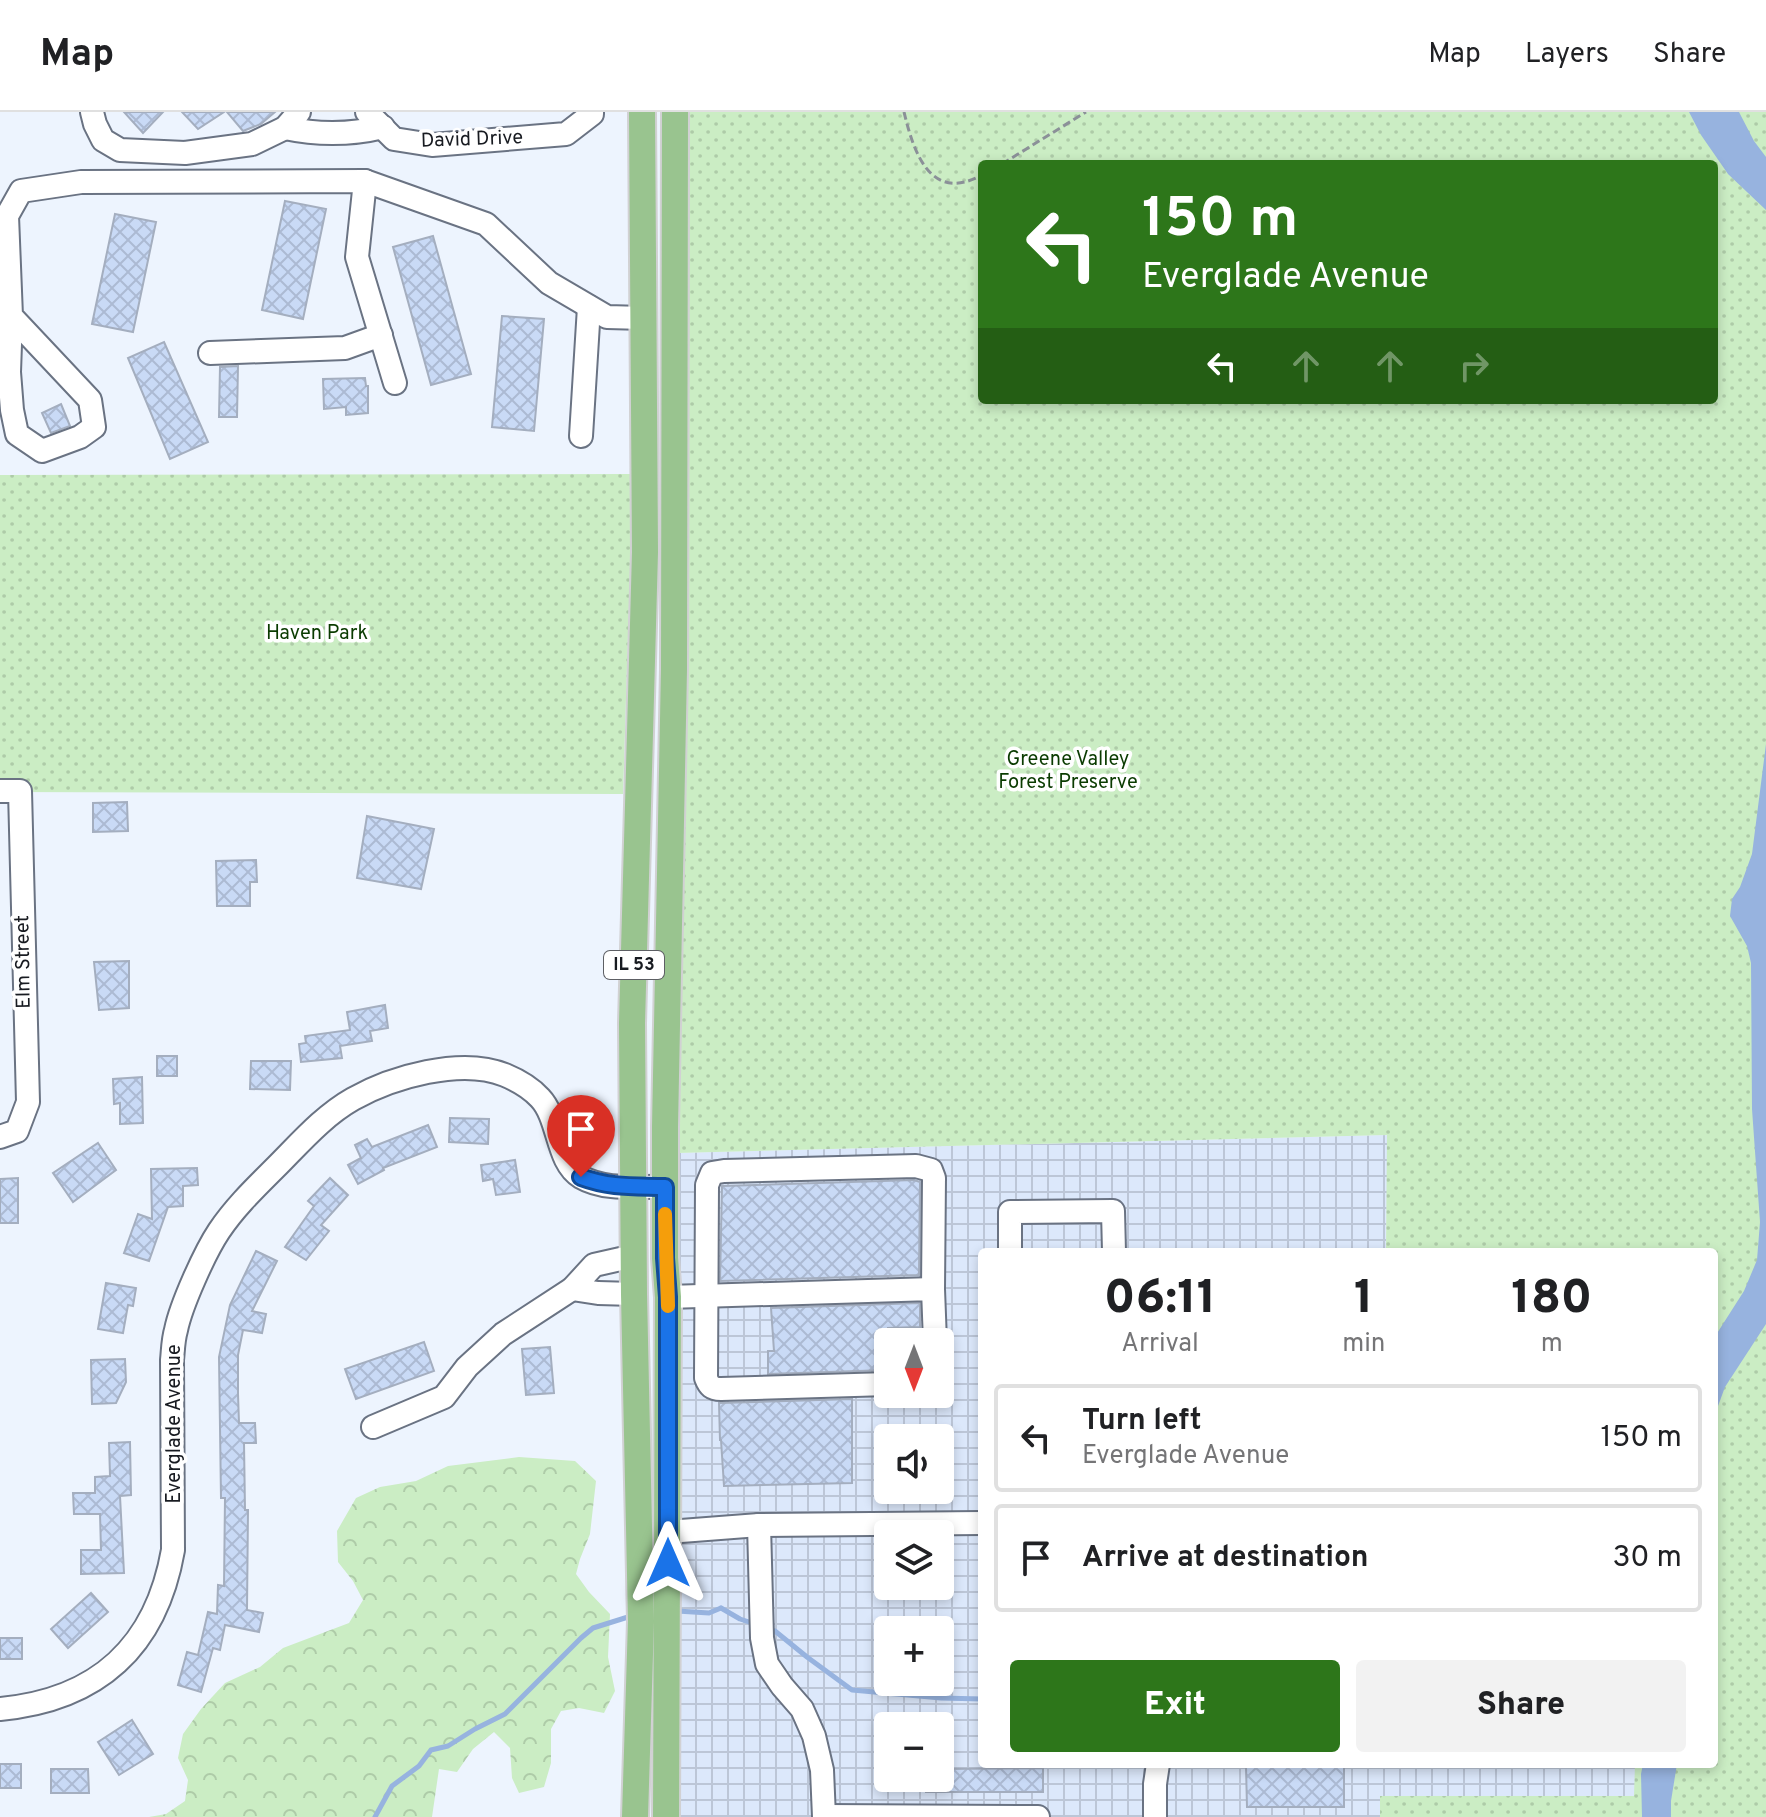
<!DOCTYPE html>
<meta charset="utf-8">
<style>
body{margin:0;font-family:Overpass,sans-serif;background:#f2f2f2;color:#202124;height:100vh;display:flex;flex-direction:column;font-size:30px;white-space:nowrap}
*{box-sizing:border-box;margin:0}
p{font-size:26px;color:#757577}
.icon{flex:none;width:44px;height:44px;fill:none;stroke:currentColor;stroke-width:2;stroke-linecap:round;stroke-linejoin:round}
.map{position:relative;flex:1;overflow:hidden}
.drawer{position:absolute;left:978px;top:1136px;width:740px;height:520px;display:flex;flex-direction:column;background:#fff;border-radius:8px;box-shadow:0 4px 12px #0003}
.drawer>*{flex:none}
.banner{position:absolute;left:978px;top:48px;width:740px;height:244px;border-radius:8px;box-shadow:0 4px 12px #0003;background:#2d761a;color:#fff;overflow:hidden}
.needle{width:52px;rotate:180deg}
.controls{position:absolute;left:874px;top:1216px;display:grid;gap:16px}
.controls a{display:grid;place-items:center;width:80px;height:80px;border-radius:8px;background:#fff;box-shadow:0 4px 12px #0003;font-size:40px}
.pin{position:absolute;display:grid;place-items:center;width:68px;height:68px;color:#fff;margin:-82px -34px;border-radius:50% 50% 50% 0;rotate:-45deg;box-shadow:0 0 8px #0007}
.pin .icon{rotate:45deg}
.me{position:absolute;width:88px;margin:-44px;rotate:0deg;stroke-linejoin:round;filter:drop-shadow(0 0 6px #0008)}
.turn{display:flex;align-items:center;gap:28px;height:168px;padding:0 32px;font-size:36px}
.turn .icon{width:104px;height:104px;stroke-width:2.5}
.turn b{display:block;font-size:56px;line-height:68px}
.lanes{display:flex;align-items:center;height:76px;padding:0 32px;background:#0003;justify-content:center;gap:40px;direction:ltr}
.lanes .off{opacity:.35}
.eta{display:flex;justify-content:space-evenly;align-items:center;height:136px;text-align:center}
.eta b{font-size:48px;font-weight:800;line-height:56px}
.cta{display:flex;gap:16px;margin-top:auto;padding:16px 32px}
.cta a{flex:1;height:92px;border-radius:8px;background:#2d761a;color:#fff;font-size:32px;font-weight:800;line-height:92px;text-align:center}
.cta a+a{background:#f2f2f2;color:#202124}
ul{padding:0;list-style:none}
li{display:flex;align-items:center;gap:24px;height:108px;margin:0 16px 12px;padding:0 16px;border:4px solid #e0e0e0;border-radius:8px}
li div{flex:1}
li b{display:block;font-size:30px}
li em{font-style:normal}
header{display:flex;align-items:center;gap:48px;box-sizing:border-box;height:112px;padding:0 40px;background:#fff;border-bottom:2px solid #e0e0e0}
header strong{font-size:38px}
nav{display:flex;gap:44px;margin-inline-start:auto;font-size:28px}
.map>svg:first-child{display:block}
.industrial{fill:url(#industrial-grid);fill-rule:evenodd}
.forest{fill:url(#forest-crowns)}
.park{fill:url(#park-dots);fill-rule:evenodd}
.water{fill:#97b3df}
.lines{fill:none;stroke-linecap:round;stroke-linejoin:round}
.stream{stroke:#97b3df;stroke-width:5}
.building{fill:url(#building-cross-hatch);stroke:#a4aebf;stroke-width:2}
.minor-casing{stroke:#6a7383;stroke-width:26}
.major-casing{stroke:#d1d1d3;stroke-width:30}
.path{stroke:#8b9098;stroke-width:3;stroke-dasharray:8 4;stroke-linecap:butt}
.minor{stroke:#fff;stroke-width:22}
.major{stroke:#99c48f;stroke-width:26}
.route-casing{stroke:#114b97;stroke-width:20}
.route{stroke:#1a73e8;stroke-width:14}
.slow{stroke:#f59e0b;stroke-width:14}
.labels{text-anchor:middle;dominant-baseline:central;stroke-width:7;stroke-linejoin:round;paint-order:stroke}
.shield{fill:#fff;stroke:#5d5f64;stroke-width:2}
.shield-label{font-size:18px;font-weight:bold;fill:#181b21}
.street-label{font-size:20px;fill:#181b21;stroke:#fff}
.park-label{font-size:20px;fill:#0a3b00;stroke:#fff}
</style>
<header>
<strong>Map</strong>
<nav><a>Map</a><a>Layers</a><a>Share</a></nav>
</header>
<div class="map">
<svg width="1766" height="1705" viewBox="0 0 1766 1705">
<defs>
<pattern id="industrial-grid" width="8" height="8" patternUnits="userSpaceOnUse" patternTransform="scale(2)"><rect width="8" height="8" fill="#dce8fb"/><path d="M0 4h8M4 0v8" fill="none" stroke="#bcc6d7"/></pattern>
<pattern id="forest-crowns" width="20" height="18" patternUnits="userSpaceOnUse" patternTransform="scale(2)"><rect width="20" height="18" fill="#cbedc4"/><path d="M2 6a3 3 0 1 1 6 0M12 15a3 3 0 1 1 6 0" fill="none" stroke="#aecba8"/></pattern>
<pattern id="park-dots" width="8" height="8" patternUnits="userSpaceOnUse" patternTransform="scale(2)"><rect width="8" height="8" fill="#cbedc4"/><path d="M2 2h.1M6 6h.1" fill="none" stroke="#aecba8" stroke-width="1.8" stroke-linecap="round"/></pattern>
<pattern id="building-cross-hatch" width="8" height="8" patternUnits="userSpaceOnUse" patternTransform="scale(2)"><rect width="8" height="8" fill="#c9daf6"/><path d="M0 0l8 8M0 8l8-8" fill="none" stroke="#acbad3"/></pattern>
</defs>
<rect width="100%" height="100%" fill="#edf4fe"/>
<path class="industrial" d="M1388,1023L1386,1140H982V1652H1635V1684H1380V1705H674L677,1041ZM888,1230H940V1282H888ZM888,1326H940V1378H888ZM888,1422H940V1474H888ZM888,1518H940V1570H888ZM888,1614H940V1666H888Z"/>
<polygon class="forest" points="519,1345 575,1349 596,1369 590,1422 580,1447 576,1462 589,1480 610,1502 608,1545 615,1579 604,1601 579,1596 561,1599 551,1617 551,1651 544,1675 519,1681 512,1666 510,1636 494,1620 473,1637 457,1660 439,1657 432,1705 149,1705 166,1702 185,1689 188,1668 178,1646 183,1622 201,1597 225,1571 260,1555 283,1536 349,1511 363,1488 353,1469 338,1450 337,1419 356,1386 380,1375 416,1369 448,1354"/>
<g class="park">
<path d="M679,0H1766V1705H1380V1684H1634L1635,1652H1714V1140H1386L1387,1023L677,1041ZM982,52H1714V288H982Z"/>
<polygon points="633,362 623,682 0,680 0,363"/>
</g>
<g class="water">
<polygon points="1689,0 1739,0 1754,29 1766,45 1766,98 1728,62 1701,23"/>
<polygon points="1766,632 1766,1212 1725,1275 1714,1305 1714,1226 1744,1179 1757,1148 1760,1110 1752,997 1751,851 1747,834 1730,804 1732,787 1740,775 1752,742"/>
<polygon points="1643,1652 1677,1652 1671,1689 1671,1705 1642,1705 1641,1662"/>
</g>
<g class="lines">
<g class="stream">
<polyline points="721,1496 740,1507 749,1510"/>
<polyline points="677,1499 709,1501 721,1496"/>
<polyline points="775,1519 807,1545 852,1578 941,1586 982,1587"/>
<polyline points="375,1705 392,1674 419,1654 431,1638 448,1634 475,1617 505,1602 581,1526 593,1516 628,1505"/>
</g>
</g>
<g class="building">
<polygon points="124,0 163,0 143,21"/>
<polygon points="182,0 224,0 198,17"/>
<polygon points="227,0 275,0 261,12 243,19"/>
<polygon points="285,89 326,97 303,207 262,198"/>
<polygon points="115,102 156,110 133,220 92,212"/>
<polygon points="433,124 471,262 431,273 393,135"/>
<polygon points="502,204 544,207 534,319 492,315"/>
<polygon points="164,230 208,330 170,347 128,246"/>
<polygon points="238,254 237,305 219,305 220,255"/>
<polygon points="365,266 366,274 368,274 368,301 346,303 346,295 324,297 323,267"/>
<polygon points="61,292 70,314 51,321 42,301"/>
<polygon points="127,690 128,719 93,720 93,691"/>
<polygon points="367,704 434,717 421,777 357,766"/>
<polygon points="256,748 257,770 250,770 250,794 217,794 216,749"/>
<polygon points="129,849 129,896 99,898 94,850"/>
<polygon points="385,893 388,916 370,919 372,929 340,934 342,946 301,950 299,932 306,931 305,924 350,918 347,900"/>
<rect x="157" y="944" width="20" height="20"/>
<polygon points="251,949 291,949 290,978 250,977"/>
<polygon points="142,965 143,1011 120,1012 120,991 114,992 113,967"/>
<polygon points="450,1006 489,1007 488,1032 449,1030"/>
<polygon points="428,1013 437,1035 383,1056 384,1058 358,1072 348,1053 361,1046 355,1033 367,1027 372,1035"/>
<polygon points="98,1031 116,1058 73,1090 53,1061"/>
<polygon points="515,1048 520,1080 496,1083 493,1067 483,1069 481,1053"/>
<polygon points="197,1056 198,1073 183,1074 183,1094 168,1095 149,1149 124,1141 138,1102 152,1107 151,1057"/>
<polygon points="18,1066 18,1111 0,1111 0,1067"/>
<polygon points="330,1066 348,1083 321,1113 329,1119 306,1148 285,1135 314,1094 308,1089"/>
<polygon points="914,1068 920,1070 919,1163 720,1169 722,1074"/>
<polygon points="256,1139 277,1149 252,1199 266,1202 262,1221 243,1218 238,1243 238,1282 239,1311 255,1311 256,1331 244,1331 245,1398 248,1398 247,1498 263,1501 259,1520 225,1513 220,1538 213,1536 201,1580 178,1573 187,1540 198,1543 208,1500 217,1502 218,1473 224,1474 225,1386 221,1386 219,1245 230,1193"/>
<polygon points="106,1171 136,1176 133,1194 128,1193 123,1221 98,1217"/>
<polygon points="920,1191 920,1215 888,1216 888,1258 768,1262 768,1239 774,1239 771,1196"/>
<polygon points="424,1230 434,1259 356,1287 345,1257"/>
<polygon points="550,1235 554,1281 526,1283 522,1237"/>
<polygon points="125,1247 126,1270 116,1291 92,1292 91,1248"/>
<polygon points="852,1287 852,1371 724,1374 721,1328 720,1328 719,1291"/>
<polygon points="130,1330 131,1383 120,1384 124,1461 81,1462 81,1438 101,1438 100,1402 74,1402 73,1381 95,1381 95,1365 110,1364 109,1331"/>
<polygon points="91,1481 108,1500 68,1536 51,1517"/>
<rect x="0" y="1526" width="22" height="21"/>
<polygon points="132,1608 153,1642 119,1663 98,1630"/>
<rect x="0" y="1652" width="21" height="24"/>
<polygon points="1344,1654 1344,1695 1247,1695 1246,1655"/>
<polygon points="1043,1656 1043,1680 926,1680 926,1666 940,1666 940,1657"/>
<polygon points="51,1657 88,1657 89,1681 51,1681"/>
</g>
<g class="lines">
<defs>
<g id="minor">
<polyline points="92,0 95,12 103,28 120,38 185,41 252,32 285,16 299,0"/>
<polyline points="367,0 394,27 432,33 566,22 592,2 592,0"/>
<path d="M285,16C318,23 350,23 383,15"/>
<polyline points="365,69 357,145 395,271"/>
<polyline points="11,204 90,288 94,315 80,325 42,339 17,322 12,298 9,260 11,204 7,104 21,79 81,70 365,69 486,112 549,171 607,205 644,206"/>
<polyline points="210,241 345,236 381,223"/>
<polyline points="581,324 589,195"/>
<polyline points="0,679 20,679 28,990 17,1019 0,1025"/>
<polyline points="1010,1140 1010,1100 1113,1099 1114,1140"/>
<polyline points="634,1144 594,1153 572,1177 598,1181 634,1182"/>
<polyline points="668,1185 933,1177 935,1230"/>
<path d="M888,1272L721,1277C712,1277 709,1274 706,1266L707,1073L712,1061L724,1059L916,1054L931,1058L934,1066L933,1177"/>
<polyline points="373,1315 444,1285 467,1255 503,1222 572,1177"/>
<polyline points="759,1413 762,1526 767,1552 782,1574 802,1597 814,1624 822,1658 824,1705"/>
<polyline points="668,1420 759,1413 982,1411"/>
<path d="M0,1597C98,1588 156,1535 173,1438L172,1248C173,1239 173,1228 176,1218C181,1193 205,1140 219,1119C235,1095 256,1075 276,1055C300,1031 323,1004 353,987C392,965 461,945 505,963C517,968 531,976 540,986C560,1007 556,1050 581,1065C605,1079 639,1074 665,1075"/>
<polyline points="824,1704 1038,1705"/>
<polyline points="1155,1705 1155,1672 1158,1652"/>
</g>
<g id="major">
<polyline points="635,1705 641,1509 634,1182 632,911 645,440 642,0"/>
<polyline points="666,1705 668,1185 665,1146 665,1015 674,557 675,0"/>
</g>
</defs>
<use href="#minor" class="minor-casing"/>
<use href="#major" class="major-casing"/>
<g class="path">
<path d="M904,0C914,42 931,91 982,63"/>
<polyline points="1002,52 1086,0"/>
</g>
<use href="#minor" class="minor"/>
<use href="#major" class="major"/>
</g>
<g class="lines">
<defs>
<path id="route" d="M581,1065C610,1076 634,1074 665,1075V1146L668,1185V1451"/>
</defs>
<use href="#route" class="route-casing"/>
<use href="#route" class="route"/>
<polyline class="slow" points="665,1102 668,1194"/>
</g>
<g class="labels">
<rect class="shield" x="604" y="839" width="60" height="28" rx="6"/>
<g class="shield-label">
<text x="634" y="853">IL 53</text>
</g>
<g class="street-label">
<text transform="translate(472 28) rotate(-2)">David Drive</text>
<text transform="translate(24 850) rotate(-91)">Elm Street</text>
<text transform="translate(175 1312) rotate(-90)">Everglade Avenue</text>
</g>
<g class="park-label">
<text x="317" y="522">Haven Park</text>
<text x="1068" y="648">Greene Valley<tspan x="1068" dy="23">Forest Preserve</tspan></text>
</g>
</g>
</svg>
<div class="controls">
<a><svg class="needle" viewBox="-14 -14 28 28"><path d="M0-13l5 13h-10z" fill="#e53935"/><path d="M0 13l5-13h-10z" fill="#757577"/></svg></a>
<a><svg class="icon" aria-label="sound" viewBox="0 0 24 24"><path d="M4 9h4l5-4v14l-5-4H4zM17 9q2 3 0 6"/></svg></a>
<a><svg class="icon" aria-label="layers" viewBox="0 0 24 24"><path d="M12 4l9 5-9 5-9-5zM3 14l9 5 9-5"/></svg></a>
<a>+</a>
<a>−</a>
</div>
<div class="pin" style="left:581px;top:1065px;background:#d93025"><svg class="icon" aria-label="arrive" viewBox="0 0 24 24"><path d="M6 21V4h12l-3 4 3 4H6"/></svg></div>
<svg class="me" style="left:668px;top:1451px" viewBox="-20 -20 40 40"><path d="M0-17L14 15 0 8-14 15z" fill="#1a73e8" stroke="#fff" stroke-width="4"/></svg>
<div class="banner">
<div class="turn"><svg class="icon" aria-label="left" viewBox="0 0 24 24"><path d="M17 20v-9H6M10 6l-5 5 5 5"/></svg><div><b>150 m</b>Everglade Avenue</div></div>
<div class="lanes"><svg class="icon" aria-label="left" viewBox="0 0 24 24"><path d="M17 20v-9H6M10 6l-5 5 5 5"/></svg><svg class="icon off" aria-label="ahead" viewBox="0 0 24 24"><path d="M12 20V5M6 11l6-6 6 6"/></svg><svg class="icon off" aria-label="ahead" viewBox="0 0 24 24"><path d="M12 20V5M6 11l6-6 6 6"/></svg><svg class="icon off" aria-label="right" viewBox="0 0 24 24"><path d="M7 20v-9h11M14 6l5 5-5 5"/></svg></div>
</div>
<section class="drawer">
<div class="eta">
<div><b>06:11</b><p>Arrival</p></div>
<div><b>1</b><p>min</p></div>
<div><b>180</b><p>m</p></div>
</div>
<ul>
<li><svg class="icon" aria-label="left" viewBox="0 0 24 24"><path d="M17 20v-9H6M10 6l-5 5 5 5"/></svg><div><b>Turn left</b><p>Everglade Avenue</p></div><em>150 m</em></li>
<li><svg class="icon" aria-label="arrive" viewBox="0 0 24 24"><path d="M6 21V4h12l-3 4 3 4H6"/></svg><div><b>Arrive at destination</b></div><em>30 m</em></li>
</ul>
<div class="cta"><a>Exit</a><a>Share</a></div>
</section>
</div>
